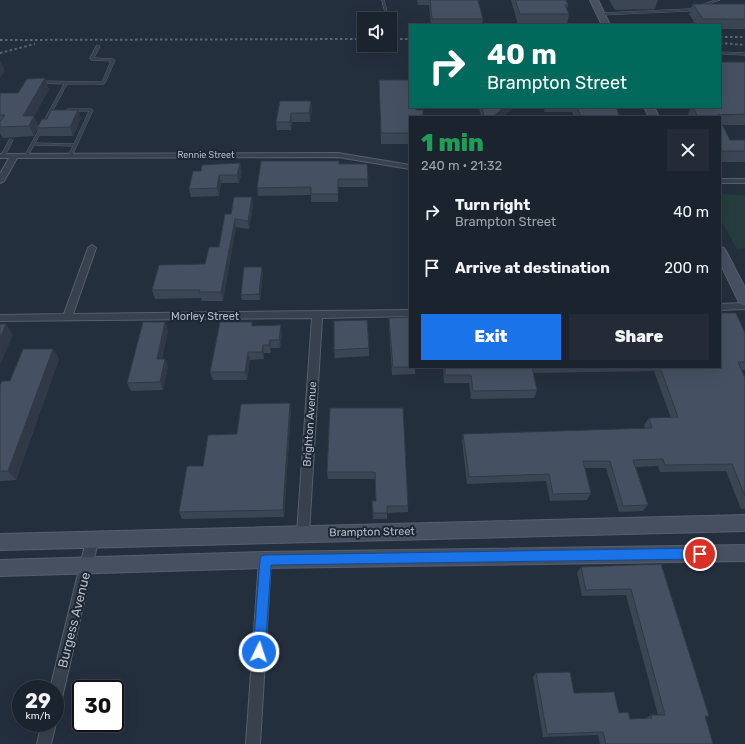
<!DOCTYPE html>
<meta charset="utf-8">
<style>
body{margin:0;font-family:Rubik,sans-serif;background:#242b36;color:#f1f3f6;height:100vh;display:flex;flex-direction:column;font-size:15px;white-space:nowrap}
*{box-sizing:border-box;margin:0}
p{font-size:13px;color:#a0a4aa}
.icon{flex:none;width:22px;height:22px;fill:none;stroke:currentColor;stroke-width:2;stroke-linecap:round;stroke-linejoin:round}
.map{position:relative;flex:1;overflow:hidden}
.side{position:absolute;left:409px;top:116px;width:312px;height:252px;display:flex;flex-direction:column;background:#1b232e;border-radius:0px;box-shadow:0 4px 16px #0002,0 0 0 1px #39404a}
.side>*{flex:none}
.top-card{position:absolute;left:409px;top:24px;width:312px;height:84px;border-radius:0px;box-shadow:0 4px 16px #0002,0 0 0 1px #39404a;background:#00695c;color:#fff;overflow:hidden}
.fabs{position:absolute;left:357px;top:12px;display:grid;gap:8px}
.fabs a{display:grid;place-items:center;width:40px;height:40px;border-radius:0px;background:#1b232e;box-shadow:0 4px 16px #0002,0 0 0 1px #39404a;font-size:20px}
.speed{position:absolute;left:12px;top:680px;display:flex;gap:8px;font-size:20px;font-weight:700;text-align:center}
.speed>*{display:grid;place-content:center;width:52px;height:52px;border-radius:50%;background:#1b232e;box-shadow:0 4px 16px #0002,0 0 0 1px #39404a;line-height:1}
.speed small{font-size:10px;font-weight:400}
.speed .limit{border:2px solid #111;border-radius:6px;background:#fff;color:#111}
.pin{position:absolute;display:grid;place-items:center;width:34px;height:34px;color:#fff;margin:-17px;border:2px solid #fff;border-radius:50%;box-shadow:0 1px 4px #0007}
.me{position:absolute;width:44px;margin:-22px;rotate:4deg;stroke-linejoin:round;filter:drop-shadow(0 0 3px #0008)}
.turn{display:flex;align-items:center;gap:14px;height:84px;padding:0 12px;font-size:18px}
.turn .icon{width:52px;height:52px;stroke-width:2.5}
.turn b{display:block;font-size:28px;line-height:34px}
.round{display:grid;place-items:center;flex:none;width:42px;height:42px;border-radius:0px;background:#242b36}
.headline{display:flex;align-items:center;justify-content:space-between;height:68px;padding:0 12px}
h1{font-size:24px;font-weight:800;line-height:30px;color:#1e9e55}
.cta{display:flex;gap:8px;margin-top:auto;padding:8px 12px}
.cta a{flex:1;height:46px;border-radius:0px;background:#1a73e8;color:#fff;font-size:16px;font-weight:800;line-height:46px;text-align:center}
.cta a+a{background:#242b36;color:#f1f3f6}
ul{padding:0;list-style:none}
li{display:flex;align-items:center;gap:12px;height:56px;padding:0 12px}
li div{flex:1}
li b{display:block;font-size:15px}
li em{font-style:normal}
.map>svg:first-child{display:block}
.green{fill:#263c3f}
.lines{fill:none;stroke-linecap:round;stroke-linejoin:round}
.lane-casing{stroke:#565f6c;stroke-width:1}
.street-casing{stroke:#565f6c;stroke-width:2}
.secondary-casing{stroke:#565f6c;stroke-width:2}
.lane{fill:#38414e;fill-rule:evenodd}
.street{fill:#38414e;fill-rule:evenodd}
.secondary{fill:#465061;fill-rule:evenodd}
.rail{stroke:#5a6575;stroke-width:2;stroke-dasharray:2.5 2.5;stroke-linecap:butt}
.wall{fill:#3b4654}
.shaded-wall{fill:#303945}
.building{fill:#455162;stroke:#303945}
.route{fill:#1a73e8;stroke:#114b97}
.labels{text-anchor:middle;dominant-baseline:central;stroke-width:4;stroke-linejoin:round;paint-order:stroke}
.far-street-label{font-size:9px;fill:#b4bcc9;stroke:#1d2633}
.street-label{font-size:11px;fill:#b4bcc9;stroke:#1d2633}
.near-street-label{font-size:13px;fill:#b4bcc9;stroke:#1d2633}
</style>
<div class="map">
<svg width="745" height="744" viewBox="0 0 745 744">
<rect width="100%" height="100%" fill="#242f3e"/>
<polygon class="green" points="720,194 745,195 745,248 737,249 720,219"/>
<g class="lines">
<defs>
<g id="lane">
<polygon points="382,0 384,0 389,19 387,19"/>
<polygon points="716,0 720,0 688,11 601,15 600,14 601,13 688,9"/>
<polygon points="97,45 100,46 94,58 113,59 115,60 105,83 103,84 67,84 35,143 74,144 89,111 68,111 66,110 68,109 92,109 93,110 72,156 70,157 68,156 73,146 34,145 28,156 26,156 25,155 64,84 41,83 39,82 41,81 102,82 111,61 91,60 90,59"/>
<polygon points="720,52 745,53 745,55 720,54"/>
<polygon points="10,139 13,140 5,156 4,157 2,157 1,156"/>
</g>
<g id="street">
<polygon points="338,153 410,165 410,169 338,157 17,158 4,181 0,183 0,174 9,158 0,158 0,154"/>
<rect x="720" y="179" width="25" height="4"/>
<polygon points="92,245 96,248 73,314 410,310 410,316 322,318 309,533 307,537 303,539 299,537 297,533 312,318 0,321 0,315 64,314 88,248"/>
<polygon points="745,303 745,309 720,310 720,304"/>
<polygon points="92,535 96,537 98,541 62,698 60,703 55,705 55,689 50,689 86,541 88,537"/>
<polygon points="265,554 269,556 271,560 260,744 246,744 259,560 261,556"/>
<polygon points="55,720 56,723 51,744 37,744 42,723 55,723"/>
</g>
<g id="secondary">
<polygon points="590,0 598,0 610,25 602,25"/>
<polygon points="644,107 654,107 659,117 649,117"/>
<polygon points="720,247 724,248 726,251 745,288 745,306 740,304 720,263"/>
<polygon points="745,515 745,531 0,550 0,534"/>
<polygon points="745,545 745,561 265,568 0,576 0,560 265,552"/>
</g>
</defs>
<use href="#lane" class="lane-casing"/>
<use href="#street" class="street-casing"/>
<use href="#secondary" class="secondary-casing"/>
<use href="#lane" class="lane"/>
<use href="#street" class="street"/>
<use href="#secondary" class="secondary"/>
<g class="rail">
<polyline points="720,37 745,37"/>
<polyline points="390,39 410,39"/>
<polyline points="0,40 364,39"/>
<polyline points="720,43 745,45"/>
<polyline points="0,53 35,44"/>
</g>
</g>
<g class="wall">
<polygon points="417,0 478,0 483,19 482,25 431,25 429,5 418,5"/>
<polygon points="511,0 566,0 568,5 567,10 569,14 567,24 518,25"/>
<polygon points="609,0 658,0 655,9 615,10"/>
<polygon points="693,4 745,4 745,29 720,29 720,25 696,25 689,14"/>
<polygon points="745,62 745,125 722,125 730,140 745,140 745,162 720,162 720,117 689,117 688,114 691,107 720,107"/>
<polygon points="379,80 410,117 410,144 381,144"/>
<polygon points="49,89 34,116 38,126 47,119 78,110 81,118 73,136 40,136 37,129 34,136 3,138 0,133 0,93 18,93"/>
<polygon points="280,101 312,109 310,122 292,122 291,130 277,130 276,122"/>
<polygon points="479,107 514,107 503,117 481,117"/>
<polygon points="545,107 618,107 617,110 620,117 574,117 572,112 544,112"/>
<polygon points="367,164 368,187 338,187 338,202 311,202 311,195 258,196 257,188"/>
<polygon points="193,171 242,171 239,183 221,183 219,196 191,197 189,189"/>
<polygon points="253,205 249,229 236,227 223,301 202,301 201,298 155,299 152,290 205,264 219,247 231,214"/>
<polygon points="262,267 263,272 260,300 242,300 241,295"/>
<polygon points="389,318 410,367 415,367 415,374 392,375 389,326"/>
<polygon points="253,326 282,333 280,348 271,348 271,353 264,353 264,359 250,360 247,380 213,380 210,372"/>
<polygon points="168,330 162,359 165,359 168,366 163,390 131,391 127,383"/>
<polygon points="745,333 745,370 741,370 745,378 745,509 741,509 726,471 660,472 658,466 636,467 648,505 643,511 619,512 606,468 585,468 591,493 587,500 550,501 546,481 467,484 462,441 463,434 645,429 644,425 649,418 671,418 654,371 533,373 537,390 534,398 471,399 469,383 444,383 443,367 720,367"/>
<polygon points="369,348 369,356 335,358 334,350"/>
<polygon points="53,349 59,359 16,480 0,481 0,385 10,381"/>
<polygon points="330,408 408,506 408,512 387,513 387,519 373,519 372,501 376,501 375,479 328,479 327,472"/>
<polygon points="291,410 284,517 182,519 179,512 203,466 237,434"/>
<polygon points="661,564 709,716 705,718 713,744 600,744 598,735 543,737 533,677 536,673 574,693 619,713 630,719 646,718 651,715 658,715 626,595 582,596 577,572 581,567"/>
</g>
<g class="shaded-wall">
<polygon points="0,60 5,71 0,78"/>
<polygon points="45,78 49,89 29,126 23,116"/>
<polygon points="311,101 312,109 310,122 309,113"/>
<polygon points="504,107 514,107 503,117 493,117"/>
<polygon points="78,110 81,118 73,136 70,127"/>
<polygon points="291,113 292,122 291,130 290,122"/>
<polygon points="34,116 39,127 37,128 37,129 34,136 29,126"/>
<polygon points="240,163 242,171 239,183 237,175"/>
<polygon points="219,175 221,183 219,196 217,188"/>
<polygon points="252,197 253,205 249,229 248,221"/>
<polygon points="235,219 236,227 223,301 221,292"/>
<polygon points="262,267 263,272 260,300 259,294"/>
<polygon points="165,322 168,330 160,367 157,359"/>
<polygon points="6,324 13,335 0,365 0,338"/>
<polygon points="281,325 282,333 280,348 279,340"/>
<polygon points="270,340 271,348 271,353 269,345"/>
<polygon points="263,345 264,353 264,359 262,352"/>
<polygon points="53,349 59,359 16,480 8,471"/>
<polygon points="248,352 250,360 247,380 245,372"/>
<polygon points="165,359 168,366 163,390 160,382"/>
<polygon points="290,403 291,410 284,517 283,510"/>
</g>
<g class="building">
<polygon points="430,0 478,0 483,19 432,19"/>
<polygon points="515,0 566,0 568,5 565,5 569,14 520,14"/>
<polygon points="693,4 745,4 745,19 703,19"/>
<polygon points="720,62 745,62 745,114 717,115 718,117 698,117 693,107 720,107"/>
<polygon points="45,78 23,116 34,116 29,126 0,127 0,122 5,115 0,115 0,93 18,93 27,79"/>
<polygon points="379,80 410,80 410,107 416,107 416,110 423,110 423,117 410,117 410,133 381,133"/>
<polygon points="280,101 311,101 309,113 291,113 290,122 276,122"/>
<polygon points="482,107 504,107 493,117 484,117"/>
<polygon points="577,107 616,107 620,117 581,117"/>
<polygon points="51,110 78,110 70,127 37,128 42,119 47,119"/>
<polygon points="720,120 730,140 745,140 745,151 721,151 720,149"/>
<polygon points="261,161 339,161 339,164 367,164 368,179 338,179 338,194 311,194 311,187 257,188"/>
<polygon points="240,163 237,175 219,175 217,188 189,189 193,171 201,171 202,165"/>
<polygon points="234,197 252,197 248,221 235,219 221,292 199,292 200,290 152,290 159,265 205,264 209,247 219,247 225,214 231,214"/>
<polygon points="244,267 262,267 259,294 241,295"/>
<polygon points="720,313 736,313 745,333 745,362 738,362 745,378 745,496 732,464 665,465 663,459 633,460 648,505 623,506 610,461 583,461 591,493 553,494 549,474 469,477 463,434 652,428 649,418 678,417 660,367 720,367"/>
<polygon points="410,317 410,367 393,367 389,318"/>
<polygon points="367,320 369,348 334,350 334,321"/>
<polygon points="143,322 165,322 157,359 165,359 160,382 127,383"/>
<polygon points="220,322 252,322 252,326 281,325 279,340 270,340 269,345 263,345 262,352 248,352 245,372 210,372"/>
<polygon points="0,324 6,324 0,338"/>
<polygon points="23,349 53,349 8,471 0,471 0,385 2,381 10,381"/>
<polygon points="445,367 532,367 537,390 473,391 471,375 445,375"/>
<polygon points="290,403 283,510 179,512 187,466 203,466 208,435 237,434 241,404"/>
<polygon points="330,408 403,408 408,506 387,506 387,513 373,513 372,501 376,501 375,472 327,472"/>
<polygon points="661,564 709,716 705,716 713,744 606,744 603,732 547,734 536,673 570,672 574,693 614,692 619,713 628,712 630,719 652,718 651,715 665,715 631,589 586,590 581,567"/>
</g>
<polygon class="route" points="700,548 704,550 705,554 704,557 700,559 271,565 265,652 263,656 259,658 255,656 253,652 260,560 261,556 265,555"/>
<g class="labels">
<g class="far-street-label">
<text x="206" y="155">Rennie Street</text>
</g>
<g class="street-label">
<text x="205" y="316">Morley Street</text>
<text transform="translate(310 424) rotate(-86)">Brighton Avenue</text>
<text transform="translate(372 532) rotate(-1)">Brampton Street</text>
</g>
<g class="near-street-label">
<text transform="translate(74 620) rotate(-76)">Burgess Avenue</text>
</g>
</g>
</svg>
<div class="fabs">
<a><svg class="icon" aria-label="sound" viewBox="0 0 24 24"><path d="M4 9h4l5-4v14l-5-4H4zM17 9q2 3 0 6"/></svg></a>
</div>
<div class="speed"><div>29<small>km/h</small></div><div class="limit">30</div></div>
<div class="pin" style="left:700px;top:554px;background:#d93025"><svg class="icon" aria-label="arrive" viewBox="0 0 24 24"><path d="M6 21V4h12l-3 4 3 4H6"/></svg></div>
<svg class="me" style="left:259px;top:652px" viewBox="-20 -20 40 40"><circle r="17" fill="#1a73e8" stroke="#fff" stroke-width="3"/><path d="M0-11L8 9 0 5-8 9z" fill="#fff"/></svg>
<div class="top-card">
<div class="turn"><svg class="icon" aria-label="right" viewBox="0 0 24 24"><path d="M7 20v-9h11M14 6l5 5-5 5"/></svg><div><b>40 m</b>Brampton Street</div></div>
</div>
<section class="side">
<div class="headline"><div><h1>1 min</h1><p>240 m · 21:32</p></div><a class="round"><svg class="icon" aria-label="close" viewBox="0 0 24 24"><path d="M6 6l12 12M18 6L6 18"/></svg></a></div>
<ul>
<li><svg class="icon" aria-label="right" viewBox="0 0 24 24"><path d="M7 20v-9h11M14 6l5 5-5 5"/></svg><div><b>Turn right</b><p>Brampton Street</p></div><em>40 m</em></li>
<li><svg class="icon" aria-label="arrive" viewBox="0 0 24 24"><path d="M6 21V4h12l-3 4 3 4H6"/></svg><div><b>Arrive at destination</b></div><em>200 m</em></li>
</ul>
<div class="cta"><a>Exit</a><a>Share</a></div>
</section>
</div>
